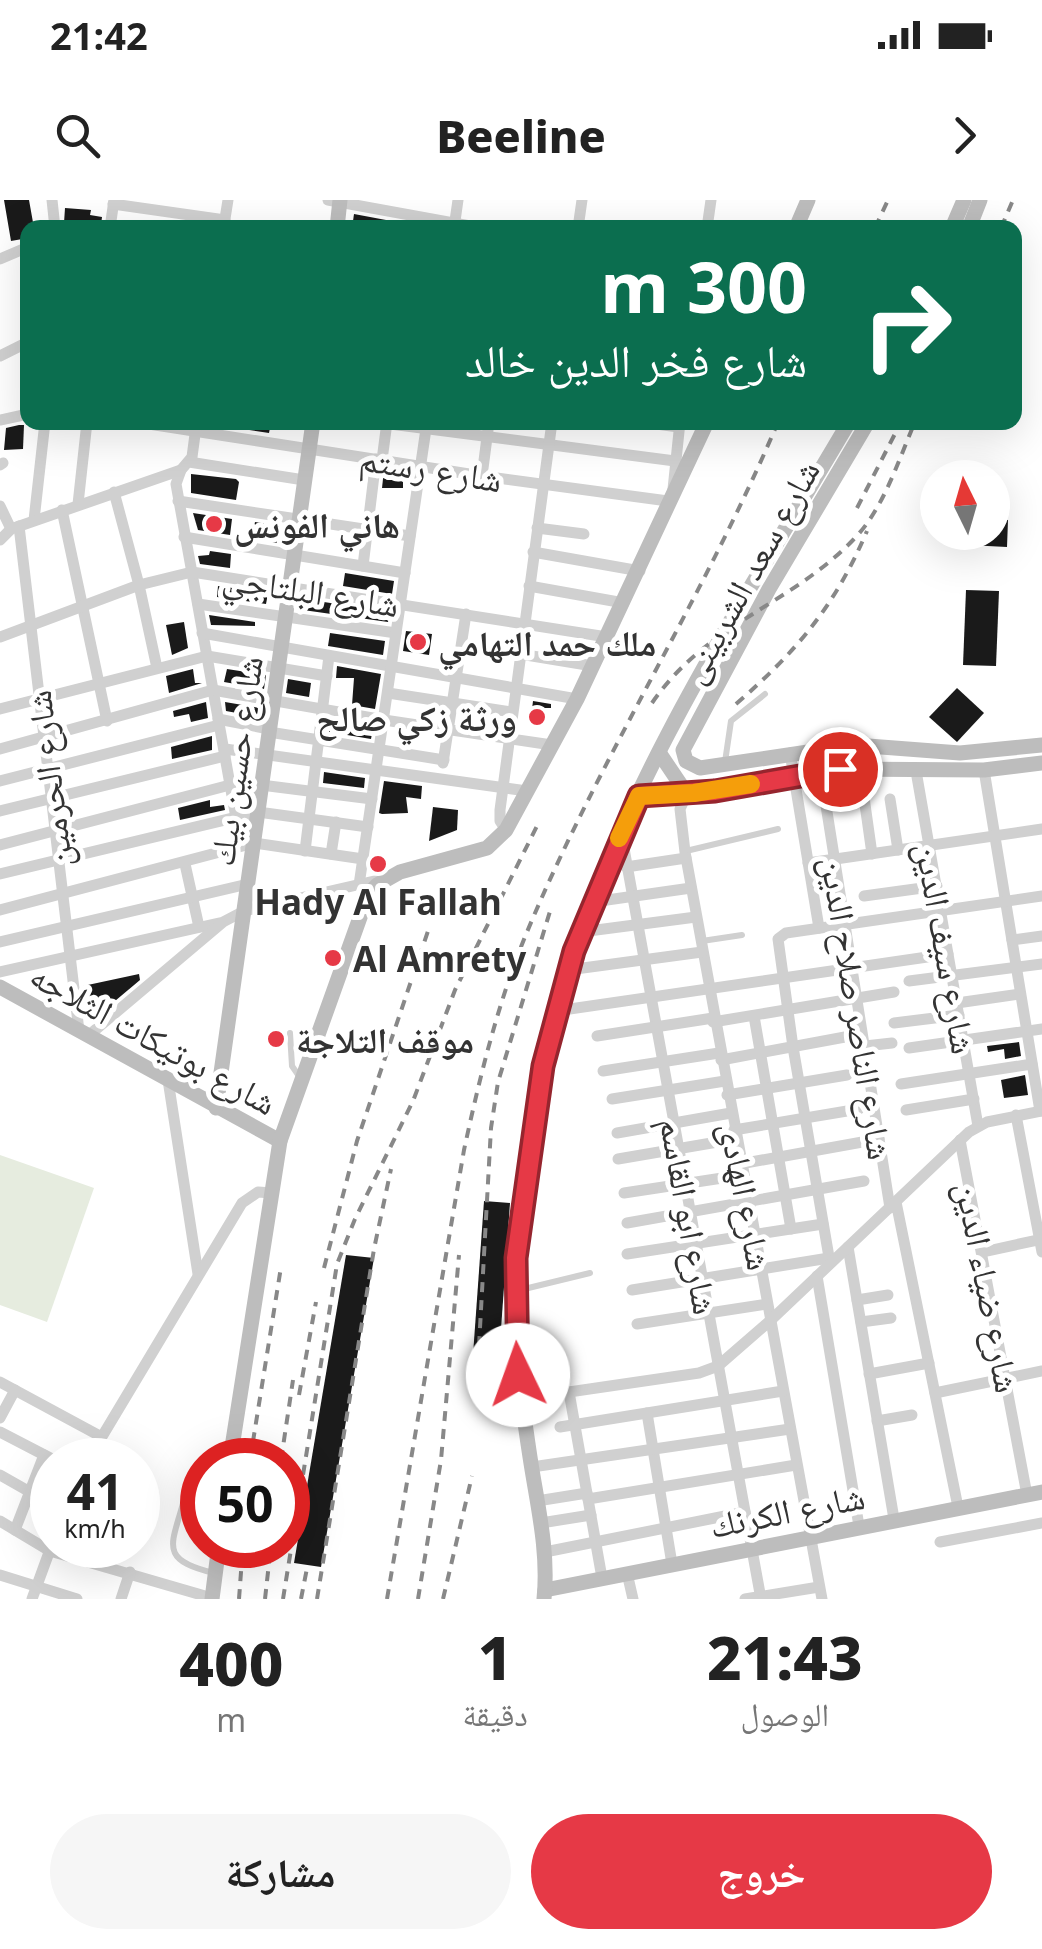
<!DOCTYPE html>
<html lang="ar">
<meta charset="utf-8">
<style>
body{margin:0;font-family:"Noto Sans","Noto Naskh Arabic",sans-serif;background:#f6f6f6;color:#222;direction:rtl;height:100vh;display:flex;flex-direction:column;font-size:38px;white-space:nowrap}
*{box-sizing:border-box;margin:0}
p{font-size:32px;color:#767676}
.icon{flex:none;width:55px;height:55px;fill:none;stroke:currentColor;stroke-width:2;stroke-linecap:round;stroke-linejoin:round}
.map{position:relative;height:1399px;overflow:hidden;direction:ltr}
.panel{display:flex;flex-direction:column;background:#fff;flex:1}
.panel>*{flex:none}
.top-card{position:absolute;left:20px;top:20px;width:1002px;height:210px;border-radius:20px;box-shadow:0 10px 40px #0002;direction:rtl;background:#0b6e4f;color:#fff;overflow:hidden}
.needle{width:65px;rotate:355deg}
.fabs{position:absolute;left:920px;top:260px;display:grid;gap:20px}
.fabs a{display:grid;place-items:center;width:90px;height:90px;border-radius:50%;background:#fff;box-shadow:0 10px 40px #0002;font-size:50px}
.speed{position:absolute;left:30px;top:1238px;display:flex;gap:20px;font-size:50px;font-weight:700;text-align:center}
.speed>*{display:grid;place-content:center;width:130px;height:130px;border-radius:50%;background:#fff;box-shadow:0 10px 40px #0002;line-height:1}
.speed small{font-size:25px;font-weight:400}
.speed .limit{border:15px solid #d22;background:#fff;color:#111}
.pin{position:absolute;display:grid;place-items:center;width:85px;height:85px;color:#fff;margin:-42px;border:5px solid #fff;border-radius:50%;box-shadow:0 2px 10px #0007}
.me{position:absolute;width:110px;margin:-55px;rotate:357deg;stroke-linejoin:round;filter:drop-shadow(0 0 8px #0008)}
.turn{display:flex;align-items:center;gap:35px;height:210px;padding:0 50px;font-size:45px}
.turn .icon{width:130px;height:130px;stroke-width:2.5}
.turn b{display:block;font-size:70px;line-height:85px}
.eta{display:flex;justify-content:space-evenly;align-items:center;height:170px;text-align:center}
.eta b{font-size:60px;font-weight:800;line-height:70px}
.primary-button{display:flex;gap:20px;margin-top:auto;padding:20px 50px}
.primary-button a{flex:1;height:115px;border-radius:60px;background:#e63946;color:#fff;font-size:40px;font-weight:800;line-height:115px;text-align:center}
.primary-button a+a{background:#f6f6f6;color:#222}
.status{display:flex;justify-content:space-between;align-items:center;height:70px;padding:0 50px;background:#fff;direction:ltr}
.status svg{height:28px;fill:currentColor}
header{display:flex;justify-content:space-between;align-items:center;height:130px;padding:0 50px;background:#fff;font-size:45px;font-weight:800}
.map>svg:first-child{display:block}
.green{fill:#e6ecdf}
.building{fill:#1a1a1a}
.lines{fill:none;stroke-linecap:round;stroke-linejoin:round}
.lane{stroke:#d0d0d0;stroke-width:6}
.street{stroke:#d0d0d0;stroke-width:11}
.secondary{stroke:#bdbdbd;stroke-width:15}
.rail{stroke:#888;stroke-width:4;stroke-dasharray:10 8;stroke-linecap:butt}
.route-casing{stroke:#96252e;stroke-width:25}
.route{stroke:#e63946;stroke-width:18}
.slow{stroke:#f59e0b;stroke-width:18}
.poi-dot{fill:#e63946;stroke:#fff;stroke-width:4}
.labels{text-anchor:middle;dominant-baseline:central;stroke-width:10;stroke-linejoin:round;paint-order:stroke}
.street-label{font-size:35px;fill:#333;stroke:#fff}
.poi-label{font-size:35px;font-weight:bold;fill:#333;stroke:#fff;text-anchor:start}
</style>
<div class="status"><b>21:42</b><svg viewBox="0 0 49 12"><path d="M0 12V9h3v3zM5 12V6h3v6zM10 12V3h3v9zM15 12V0h3v12zM26 1h20v11H26zM47 4h2v5h-2z"/></svg></div>
<header><svg class="icon" aria-label="forward" viewBox="0 0 24 24"><path d="M9 5l7 7-7 7"/></svg>Beeline<svg class="icon" aria-label="search" viewBox="0 0 24 24"><circle cx="10" cy="10" r="6"/><path d="M15 15l6 6"/></svg></header>
<div class="map">
<svg width="1042" height="1399" viewBox="0 0 1042 1399">
<rect width="100%" height="100%" fill="#fff"/>
<polygon class="green" points="0,955 94,988 47,1122 0,1105"/>
<g class="building">
<polygon points="4,0 29,0 34,28 28,28 28,38 11,41"/>
<polygon points="65,8 91,10 90,15 102,17 101,25 64,23"/>
<polygon points="354,14 402,23 402,28 352,28"/>
<polygon points="216,222 266,222 271,223 269,233 216,225"/>
<polygon points="19,225 24,225 23,249 4,250 6,228"/>
<polygon points="384,270 403,273 403,288 382,288"/>
<polygon points="191,274 236,279 239,282 236,300 191,293"/>
<polygon points="193,313 232,319 230,335 198,330"/>
<polygon points="992,319 1008,320 1007,347 968,345 969,332 992,332"/>
<polygon points="255,322 287,327 284,344 252,339"/>
<polygon points="210,351 231,354 230,368 200,364 198,356 209,355"/>
<polygon points="345,373 394,381 392,394 343,386"/>
<polygon points="218,386 268,393 266,404 217,397"/>
<polygon points="966,390 999,391 996,466 963,465"/>
<polygon points="304,399 390,412 388,422 303,410"/>
<polygon points="209,415 255,422 255,426 211,425"/>
<polygon points="184,422 188,448 172,455 166,425"/>
<polygon points="406,431 432,434 429,455 403,451"/>
<polygon points="330,433 385,441 383,455 328,446"/>
<polygon points="337,466 381,474 375,509 352,505 354,478 336,478"/>
<polygon points="193,469 195,483 202,483 169,493 166,476"/>
<polygon points="227,469 266,475 264,489 224,482"/>
<polygon points="288,479 311,483 309,497 286,493"/>
<polygon points="957,488 984,513 957,542 929,517"/>
<polygon points="533,501 551,504 551,508 544,508 543,526 530,526"/>
<polygon points="206,502 208,518 191,522 189,514 174,517 173,511"/>
<polygon points="225,502 260,508 259,517 226,511"/>
<polygon points="330,522 373,528 371,539 329,532"/>
<polygon points="212,536 212,550 172,559 171,547"/>
<polygon points="324,572 365,578 364,588 323,583"/>
<polygon points="384,581 422,586 421,599 406,597 408,613 382,614 379,613"/>
<polygon points="210,600 210,607 224,605 225,610 180,620 178,608"/>
<polygon points="433,607 458,610 457,630 429,641"/>
<polygon points="139,774 140,780 90,822 83,786"/>
<polygon points="1019,842 1021,856 1005,859 1004,849 988,852 987,846"/>
<polygon points="1025,875 1028,895 1004,898 1001,880"/>
<polygon points="484,1001 510,1003 498,1171 472,1169"/>
<polygon points="346,1055 374,1058 321,1367 294,1363"/>
</g>
<g class="lines">
<g class="lane">
<polyline points="725,562 731,521 765,494"/>
<polyline points="686,651 778,629"/>
<polyline points="702,741 742,735"/>
<polyline points="290,833 292,866 301,879"/>
<polyline points="516,1091 590,1073"/>
<path d="M202,1288L190,1290L185,1296C173,1344 156,1359 214,1373"/>
</g>
<g class="street">
<polyline points="52,0 55,28"/>
<polyline points="328,0 481,28"/>
<polyline points="113,4 225,20"/>
<polyline points="224,25 228,0"/>
<polyline points="110,28 114,0"/>
<polyline points="454,28 458,0"/>
<polyline points="578,28 582,0"/>
<polyline points="707,28 711,0"/>
<polyline points="0,59 28,47"/>
<polyline points="0,156 28,142"/>
<polyline points="0,220 28,214"/>
<polyline points="136,222 482,276 668,301"/>
<polyline points="375,222 675,261"/>
<polyline points="641,222 679,227"/>
<polyline points="196,227 192,257 181,270 176,284 236,618"/>
<polyline points="382,260 387,222"/>
<polyline points="189,262 304,280"/>
<polyline points="0,265 3,263"/>
<polyline points="482,276 489,222"/>
<polyline points="673,289 680,222"/>
<polyline points="114,292 139,385 157,468"/>
<polyline points="178,301 410,336"/>
<polyline points="78,304 87,222"/>
<polyline points="0,306 11,329"/>
<polyline points="62,310 107,521"/>
<polyline points="34,320 45,222"/>
<polyline points="19,326 79,831"/>
<polyline points="537,328 584,334"/>
<polyline points="184,337 405,373"/>
<polyline points="0,340 11,329 181,270"/>
<polyline points="533,352 640,371"/>
<polyline points="363,366 376,259"/>
<polyline points="529,386 624,403"/>
<polyline points="198,404 396,433"/>
<polyline points="202,433 577,499"/>
<polyline points="0,437 139,385 192,372 607,437"/>
<polyline points="520,454 593,466"/>
<polyline points="388,493 512,512"/>
<polyline points="0,509 207,456 327,476"/>
<polyline points="218,519 269,529"/>
<polyline points="269,532 444,560"/>
<polyline points="0,549 213,490 384,520 552,545"/>
<polyline points="225,549 527,591"/>
<polyline points="817,549 890,1008"/>
<polyline points="790,553 819,728"/>
<polyline points="443,563 466,414"/>
<polyline points="860,569 872,654"/>
<polyline points="984,570 1040,911"/>
<polyline points="916,571 978,926"/>
<polyline points="0,581 219,525"/>
<polyline points="261,585 372,599"/>
<polyline points="687,594 680,609 685,652 822,1399"/>
<polyline points="890,599 898,650"/>
<polyline points="0,611 225,556"/>
<polyline points="506,630 500,621 500,610 552,222"/>
<polyline points="621,632 761,1399"/>
<polyline points="0,645 230,585"/>
<polyline points="305,651 329,456"/>
<polyline points="331,654 336,622"/>
<polyline points="808,663 1042,629"/>
<polyline points="185,664 199,727"/>
<polyline points="626,667 686,658"/>
<polyline points="0,674 258,612 368,627"/>
<polyline points="359,685 427,222"/>
<polyline points="864,696 937,686"/>
<polyline points="593,702 691,688"/>
<polyline points="0,710 254,643 363,659"/>
<polyline points="581,732 696,717"/>
<polyline points="1012,740 1042,736"/>
<polyline points="0,742 248,684"/>
<polyline points="568,770 702,752"/>
<polyline points="0,772 219,723"/>
<polyline points="909,781 1042,764"/>
<polyline points="957,803 1020,794"/>
<polyline points="556,811 948,754"/>
<polyline points="754,816 791,1029"/>
<polyline points="713,822 894,792"/>
<polyline points="894,823 959,815"/>
<polyline points="88,836 223,722 244,711 383,679"/>
<polyline points="597,836 713,818"/>
<polyline points="865,846 892,843"/>
<polyline points="909,848 1042,829"/>
<polyline points="721,860 845,837"/>
<polyline points="603,871 719,853"/>
<polyline points="168,880 198,1074"/>
<polyline points="901,884 1032,864"/>
<polyline points="727,895 847,875"/>
<polyline points="612,899 725,881"/>
<polyline points="906,910 974,899"/>
<polyline points="1016,915 1042,1052"/>
<polyline points="734,930 859,909"/>
<polyline points="617,933 731,913"/>
<polyline points="960,940 1027,1295"/>
<polyline points="618,959 735,939"/>
<polyline points="740,964 879,939"/>
<polyline points="624,993 742,975"/>
<polyline points="896,1002 958,1307"/>
<polyline points="627,1023 864,981"/>
<polyline points="848,1047 894,1319"/>
<polyline points="983,1052 1042,1039"/>
<polyline points="627,1054 823,1024"/>
<polyline points="830,1063 793,847 778,739 786,733 1042,696"/>
<polyline points="817,1076 859,1326"/>
<polyline points="632,1090 829,1058"/>
<polyline points="857,1100 888,1095"/>
<polyline points="861,1122 891,1118"/>
<polyline points="637,1124 767,1104"/>
<polyline points="869,1174 929,1163"/>
<polyline points="0,1182 100,1236"/>
<polyline points="569,1192 602,1378"/>
<polyline points="935,1193 1042,1171"/>
<polyline points="521,1199 699,1173 718,1166 771,1120 969,932 987,922 1042,911"/>
<polyline points="647,1213 672,1364"/>
<polyline points="0,1218 15,1190"/>
<polyline points="877,1221 912,1215"/>
<polyline points="560,1227 783,1191"/>
<polyline points="0,1232 54,1260"/>
<polyline points="88,1260 242,1003 258,992 272,993"/>
<polyline points="532,1267 790,1229"/>
<polyline points="0,1275 30,1292"/>
<polyline points="588,1299 796,1265"/>
<polyline points="537,1301 587,1293"/>
<polyline points="0,1321 50,1351 212,1398"/>
<polyline points="541,1323 591,1315"/>
<polyline points="15,1330 44,1255"/>
<polyline points="940,1342 1042,1323"/>
<polyline points="545,1352 745,1312"/>
<polyline points="627,1373 633,1399"/>
<polyline points="0,1375 77,1399"/>
<polyline points="32,1399 51,1347"/>
<polyline points="121,1399 130,1372"/>
<polyline points="745,1399 819,1387"/>
</g>
<g class="secondary">
<polyline points="337,28 340,0"/>
<polyline points="796,28 808,0"/>
<polyline points="952,28 964,0"/>
<polyline points="969,28 980,0"/>
<polyline points="868,222 769,389 683,550 686,561 700,568 855,545 960,553 1042,545"/>
<polyline points="660,554 687,594"/>
<polyline points="639,596 715,591 840,569 984,570 1042,563"/>
<polyline points="0,787 280,941"/>
<polyline points="216,908 313,222"/>
<polyline points="230,1260 280,941 368,695 377,685 400,672 487,648 506,630 577,499 707,222"/>
<polyline points="545,1390 1042,1292"/>
<polyline points="212,1399 219,1345"/>
<path d="M544,1399C549,1351 537,1304 530,1257C520,1192 512,1127 516,1062C518,1029 525,996 529,964C538,899 548,835 567,772C628,575 745,399 849,222"/>
</g>
<g class="rail">
<polyline points="875,28 888,0"/>
<polyline points="1001,28 1013,0"/>
<polyline points="857,308 901,222"/>
<path d="M652,503C707,423 791,405 854,339C884,308 898,261 915,222"/>
<path d="M736,504C797,451 835,406 867,331"/>
<polyline points="324,1068 357,941 428,731"/>
<polyline points="478,1164 491,928 498,882 551,708"/>
<polyline points="299,1195 316,1102"/>
<polyline points="250,1260 281,1067"/>
<polyline points="281,1260 293,1180"/>
<polyline points="239,1399 243,1345"/>
<polyline points="265,1399 271,1345"/>
<polyline points="283,1399 337,1064 355,1019 413,901 455,790 537,626"/>
<polyline points="301,1399 307,1368"/>
<polyline points="317,1399 374,1049 391,969"/>
<path d="M387,1399L464,950C480,876 498,802 527,732C600,557 704,397 778,222"/>
<polyline points="418,1399 441,1260 459,1055"/>
<polyline points="443,1399 472,1276"/>
</g>
</g>
<g class="lines">
<defs>
<polyline id="route" points="518,1175 516,1058 543,866 574,751 639,596 715,591 840,569"/>
</defs>
<use href="#route" class="route-casing"/>
<use href="#route" class="route"/>
<polyline class="slow" points="619,638 639,596 694,593 751,584"/>
</g>
<g class="poi-dot">
<circle cx="214" cy="324" r="10"/>
<circle cx="418" cy="442" r="10"/>
<circle cx="537" cy="517" r="10"/>
<circle cx="378" cy="664" r="10"/>
<circle cx="333" cy="758" r="10"/>
<circle cx="276" cy="839" r="10"/>
</g>
<g class="labels">
<g class="street-label">
<text transform="translate(431 268) rotate(9)">شارع رستم</text>
<text transform="translate(749 371) rotate(-61)">شارع سعد الشربينى</text>
<text transform="translate(311 390) rotate(9)">شارع البلتاجي</text>
<text transform="translate(235 561) rotate(-82)">شارع حسين بيك</text>
<text transform="translate(48 579) rotate(-97)">شارع الحرمين</text>
<text transform="translate(947 748) rotate(80)">شارع سيف الدين</text>
<text transform="translate(858 808) rotate(81)">شارع الناصر صلاح الدين</text>
<text transform="translate(154 838) rotate(29)">شارع بوتيكات الثلاجه</text>
<text transform="translate(747 996) rotate(79)">شارع الهادى</text>
<text transform="translate(690 1016) rotate(80)">شارع ابو القاسم</text>
<text transform="translate(989 1087) rotate(79)">شارع ضياء الدين</text>
<text transform="translate(787 1310) rotate(-11)">شارع الكرنك</text>
</g>
<g class="poi-label">
<text x="234" y="324">هاني الفونس</text>
<text x="438" y="442">ملك حمد التهامي</text>
<text x="517" y="517" text-anchor="end">ورثة زكي صالح</text>
<text x="378" y="701" text-anchor="middle">Hady Al Fallah</text>
<text x="353" y="758">Al Amrety</text>
<text x="296" y="839">موقف التلاجة</text>
</g>
</g>
</svg>
<div class="fabs">
<a><svg class="needle" viewBox="-14 -14 28 28"><path d="M0-13l5 13h-10z" fill="#e53935"/><path d="M0 13l5-13h-10z" fill="#767676"/></svg></a>
</div>
<div class="speed"><div>41<small>km/h</small></div><div class="limit">50</div></div>
<div class="pin" style="left:840px;top:569px;background:#d93025"><svg class="icon" aria-label="arrive" viewBox="0 0 24 24"><path d="M6 21V4h12l-3 4 3 4H6"/></svg></div>
<svg class="me" style="left:518px;top:1175px" viewBox="-20 -20 40 40"><circle r="19" fill="#fff"/><path d="M0-13L10 11 0 6-10 11z" fill="#e63946"/></svg>
<div class="top-card">
<div class="turn"><svg class="icon" aria-label="right" viewBox="0 0 24 24"><path d="M7 20v-9h11M14 6l5 5-5 5"/></svg><div><b>300 m</b>شارع فخر الدين خالد</div></div>
</div>
</div>
<section class="panel">
<div class="eta">
<div><b>21:43</b><p>الوصول</p></div>
<div><b>1</b><p>دقيقة</p></div>
<div><b>400</b><p>m</p></div>
</div>
<div class="primary-button"><a>خروج</a><a>مشاركة</a></div>
</section>
